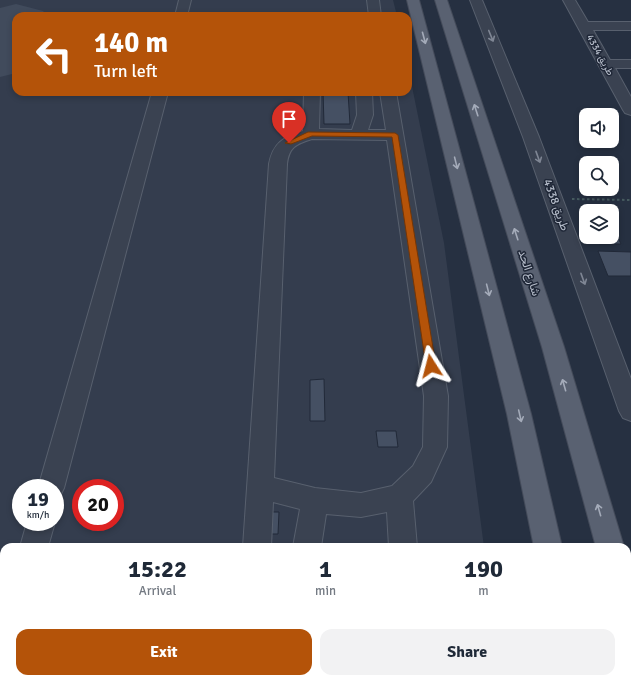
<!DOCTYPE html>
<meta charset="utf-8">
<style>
body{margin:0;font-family:Signika,Vazirmatn,sans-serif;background:#f2f2f3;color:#1f2937;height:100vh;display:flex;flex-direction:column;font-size:15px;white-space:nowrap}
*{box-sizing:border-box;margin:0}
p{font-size:13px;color:#747a83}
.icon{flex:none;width:22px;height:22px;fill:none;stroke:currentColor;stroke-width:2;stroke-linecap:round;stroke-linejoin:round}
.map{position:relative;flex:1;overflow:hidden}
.sheet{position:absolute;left:0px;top:543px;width:631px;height:140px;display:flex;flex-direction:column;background:#fff;border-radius:12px 12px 0 0;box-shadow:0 2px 6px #0003}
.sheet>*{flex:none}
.top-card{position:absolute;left:12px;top:12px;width:400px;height:84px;border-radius:12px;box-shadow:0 2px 6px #0003;background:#b45309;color:#fff;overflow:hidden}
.tools{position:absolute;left:579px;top:108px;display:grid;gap:8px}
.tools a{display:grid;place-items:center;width:40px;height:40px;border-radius:8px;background:#fff;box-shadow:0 2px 6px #0003;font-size:20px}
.speed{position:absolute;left:12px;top:479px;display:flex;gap:8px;font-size:20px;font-weight:700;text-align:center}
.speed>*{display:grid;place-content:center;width:52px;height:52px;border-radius:50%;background:#fff;box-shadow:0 2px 6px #0003;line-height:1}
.speed small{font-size:10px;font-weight:400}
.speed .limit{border:6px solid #d22;background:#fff;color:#111}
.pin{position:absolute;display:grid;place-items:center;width:34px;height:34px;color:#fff;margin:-41px -17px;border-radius:50% 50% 50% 0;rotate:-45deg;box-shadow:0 0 4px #0007}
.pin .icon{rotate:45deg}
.me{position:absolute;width:44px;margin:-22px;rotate:351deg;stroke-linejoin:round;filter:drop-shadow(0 0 3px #0008)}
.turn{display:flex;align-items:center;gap:14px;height:84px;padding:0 16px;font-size:18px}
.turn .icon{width:52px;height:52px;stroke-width:2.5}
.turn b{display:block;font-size:28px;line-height:34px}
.eta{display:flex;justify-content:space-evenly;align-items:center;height:68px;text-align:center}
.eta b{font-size:24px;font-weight:800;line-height:28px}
.button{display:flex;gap:8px;margin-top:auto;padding:8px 16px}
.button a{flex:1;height:46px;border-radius:12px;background:#b45309;color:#fff;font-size:16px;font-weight:800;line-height:46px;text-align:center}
.button a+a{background:#f2f2f3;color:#1f2937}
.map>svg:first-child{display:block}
.airport{fill:#343d4e;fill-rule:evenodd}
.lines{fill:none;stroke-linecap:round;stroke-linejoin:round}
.runway{fill:#414b5c;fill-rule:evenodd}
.building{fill:#455063;stroke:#212938}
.minor-casing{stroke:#58606e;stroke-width:2}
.major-casing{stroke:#444b5a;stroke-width:2}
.path{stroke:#465b5f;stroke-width:2;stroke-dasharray:2.5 2.5;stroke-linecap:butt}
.minor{fill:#3a4251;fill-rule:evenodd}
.major{fill:#596171;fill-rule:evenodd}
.oneway{stroke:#7f8694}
.oneway2{stroke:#a4abb9}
.route{fill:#b45309;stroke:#753606}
.labels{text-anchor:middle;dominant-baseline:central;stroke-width:3;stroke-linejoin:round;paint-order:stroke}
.far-street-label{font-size:10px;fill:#b7becb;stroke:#1f2737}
.street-label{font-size:12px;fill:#b7becb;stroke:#1f2737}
</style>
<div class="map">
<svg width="631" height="683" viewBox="0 0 631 683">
<rect width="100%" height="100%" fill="#263041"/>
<path class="airport" d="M0,0H393L397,16H16V92H408V67L444,243L484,547H4V679H258V683H0ZM21,488H55V522H21ZM81,488H115V522H81Z"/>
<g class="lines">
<polygon class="runway" points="16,4 43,11 47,16 16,16 16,73 0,77 0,8"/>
</g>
<g class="building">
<polygon points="323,92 348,92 350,124 324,124"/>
<polygon points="583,206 603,206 605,211 586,211 586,214"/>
<polygon points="612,225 621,244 599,244 596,237 612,237"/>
<polygon points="598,251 631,252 631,276 608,276"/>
<polygon points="324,379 325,421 310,421 310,380"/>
<polygon points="376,431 396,431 398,447 378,447"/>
<polygon points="268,512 279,512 278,534 267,534"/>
</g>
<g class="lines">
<defs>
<g id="minor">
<polygon points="179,0 191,0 187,16 175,16"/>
<polygon points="367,0 379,0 381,16 369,16"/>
<polygon points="470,0 482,0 539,137 631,379 631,421 623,418 619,411 523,137"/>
<polygon points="563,0 575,0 588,22 631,22 631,30 593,30 610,60 631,60 631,68 615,68 631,97 631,115 625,113 623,110"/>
<polygon points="152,92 168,92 64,488 60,496 55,498 55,488 38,488"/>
<path d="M304,92H320L319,129L352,130L357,115L356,92H372L373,115L368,130H386L380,92H396L448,396L447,447L431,482L413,501L417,547H389L387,512L361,517L326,514L321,547H293L300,509L273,502L271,547H243L269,164C273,143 283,137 303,131ZM312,139L387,140L424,396L423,447L413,466L392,486L361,493L315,488L274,478L287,164C289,147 296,144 312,139Z"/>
<polygon points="27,522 55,522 48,547 20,547"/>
<polygon points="4,641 4,679 12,679 6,683 0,683 0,642"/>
<rect x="233" y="679" width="32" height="4"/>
</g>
<g id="major">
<polygon points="407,0 419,0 531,414 562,547 534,547 507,414"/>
<polygon points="435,0 447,0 564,347 624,547 596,547 542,347"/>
<polygon points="627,591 631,593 631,635 627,633"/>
<polygon points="560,679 592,679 593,683 561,683"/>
</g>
</defs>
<use href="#minor" class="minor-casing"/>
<use href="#major" class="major-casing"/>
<polyline class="path" points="572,199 631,200"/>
<use href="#minor" class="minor"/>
<use href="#major" class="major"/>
</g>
<defs><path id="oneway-shaft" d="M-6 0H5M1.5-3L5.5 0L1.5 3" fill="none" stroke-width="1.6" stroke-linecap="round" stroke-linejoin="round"/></defs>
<g class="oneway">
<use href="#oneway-shaft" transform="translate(491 36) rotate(68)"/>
<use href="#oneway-shaft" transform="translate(538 157) rotate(70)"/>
<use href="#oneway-shaft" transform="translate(583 279) rotate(70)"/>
</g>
<g class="oneway2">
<use href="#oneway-shaft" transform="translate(424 38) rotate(75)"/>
<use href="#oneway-shaft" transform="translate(476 110) rotate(-108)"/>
<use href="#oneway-shaft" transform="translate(456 163) rotate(76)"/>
<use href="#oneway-shaft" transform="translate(516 234) rotate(-108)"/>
<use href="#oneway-shaft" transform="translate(488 290) rotate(76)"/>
<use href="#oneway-shaft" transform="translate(564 385) rotate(-106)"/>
<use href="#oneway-shaft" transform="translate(520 416) rotate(77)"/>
<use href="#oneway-shaft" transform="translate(599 510) rotate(-106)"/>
</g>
<polygon class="route" points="308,132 395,133 398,135 436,366 434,368 428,368 426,366 392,137 312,136 291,144 285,143"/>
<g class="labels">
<g class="far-street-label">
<text transform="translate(600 55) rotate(61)">طريق 4334</text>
</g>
<g class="street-label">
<text transform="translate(556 205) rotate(70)">طريق 4338</text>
<text transform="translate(529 273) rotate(72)">شارع الحد</text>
</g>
</g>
</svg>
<div class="tools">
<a><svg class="icon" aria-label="sound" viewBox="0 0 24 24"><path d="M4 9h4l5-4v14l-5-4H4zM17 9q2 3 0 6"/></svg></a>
<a><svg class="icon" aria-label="search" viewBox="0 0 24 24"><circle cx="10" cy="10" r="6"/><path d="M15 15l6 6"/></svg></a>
<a><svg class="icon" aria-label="layers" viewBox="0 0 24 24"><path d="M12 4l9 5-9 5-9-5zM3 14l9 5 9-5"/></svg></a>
</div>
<div class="speed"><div>19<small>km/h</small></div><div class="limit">20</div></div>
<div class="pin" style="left:289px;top:143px;background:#d93025"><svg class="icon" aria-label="arrive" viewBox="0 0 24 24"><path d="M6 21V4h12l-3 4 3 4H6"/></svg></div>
<svg class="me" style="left:431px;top:366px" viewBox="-20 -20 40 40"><path d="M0-17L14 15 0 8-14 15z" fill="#b45309" stroke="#fff" stroke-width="4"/></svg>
<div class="top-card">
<div class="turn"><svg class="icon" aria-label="left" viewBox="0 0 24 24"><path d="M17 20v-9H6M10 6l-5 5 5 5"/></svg><div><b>140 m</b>Turn left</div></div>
</div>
<section class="sheet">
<div class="eta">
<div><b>15:22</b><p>Arrival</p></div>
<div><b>1</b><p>min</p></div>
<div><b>190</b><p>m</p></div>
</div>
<div class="button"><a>Exit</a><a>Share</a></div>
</section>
</div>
